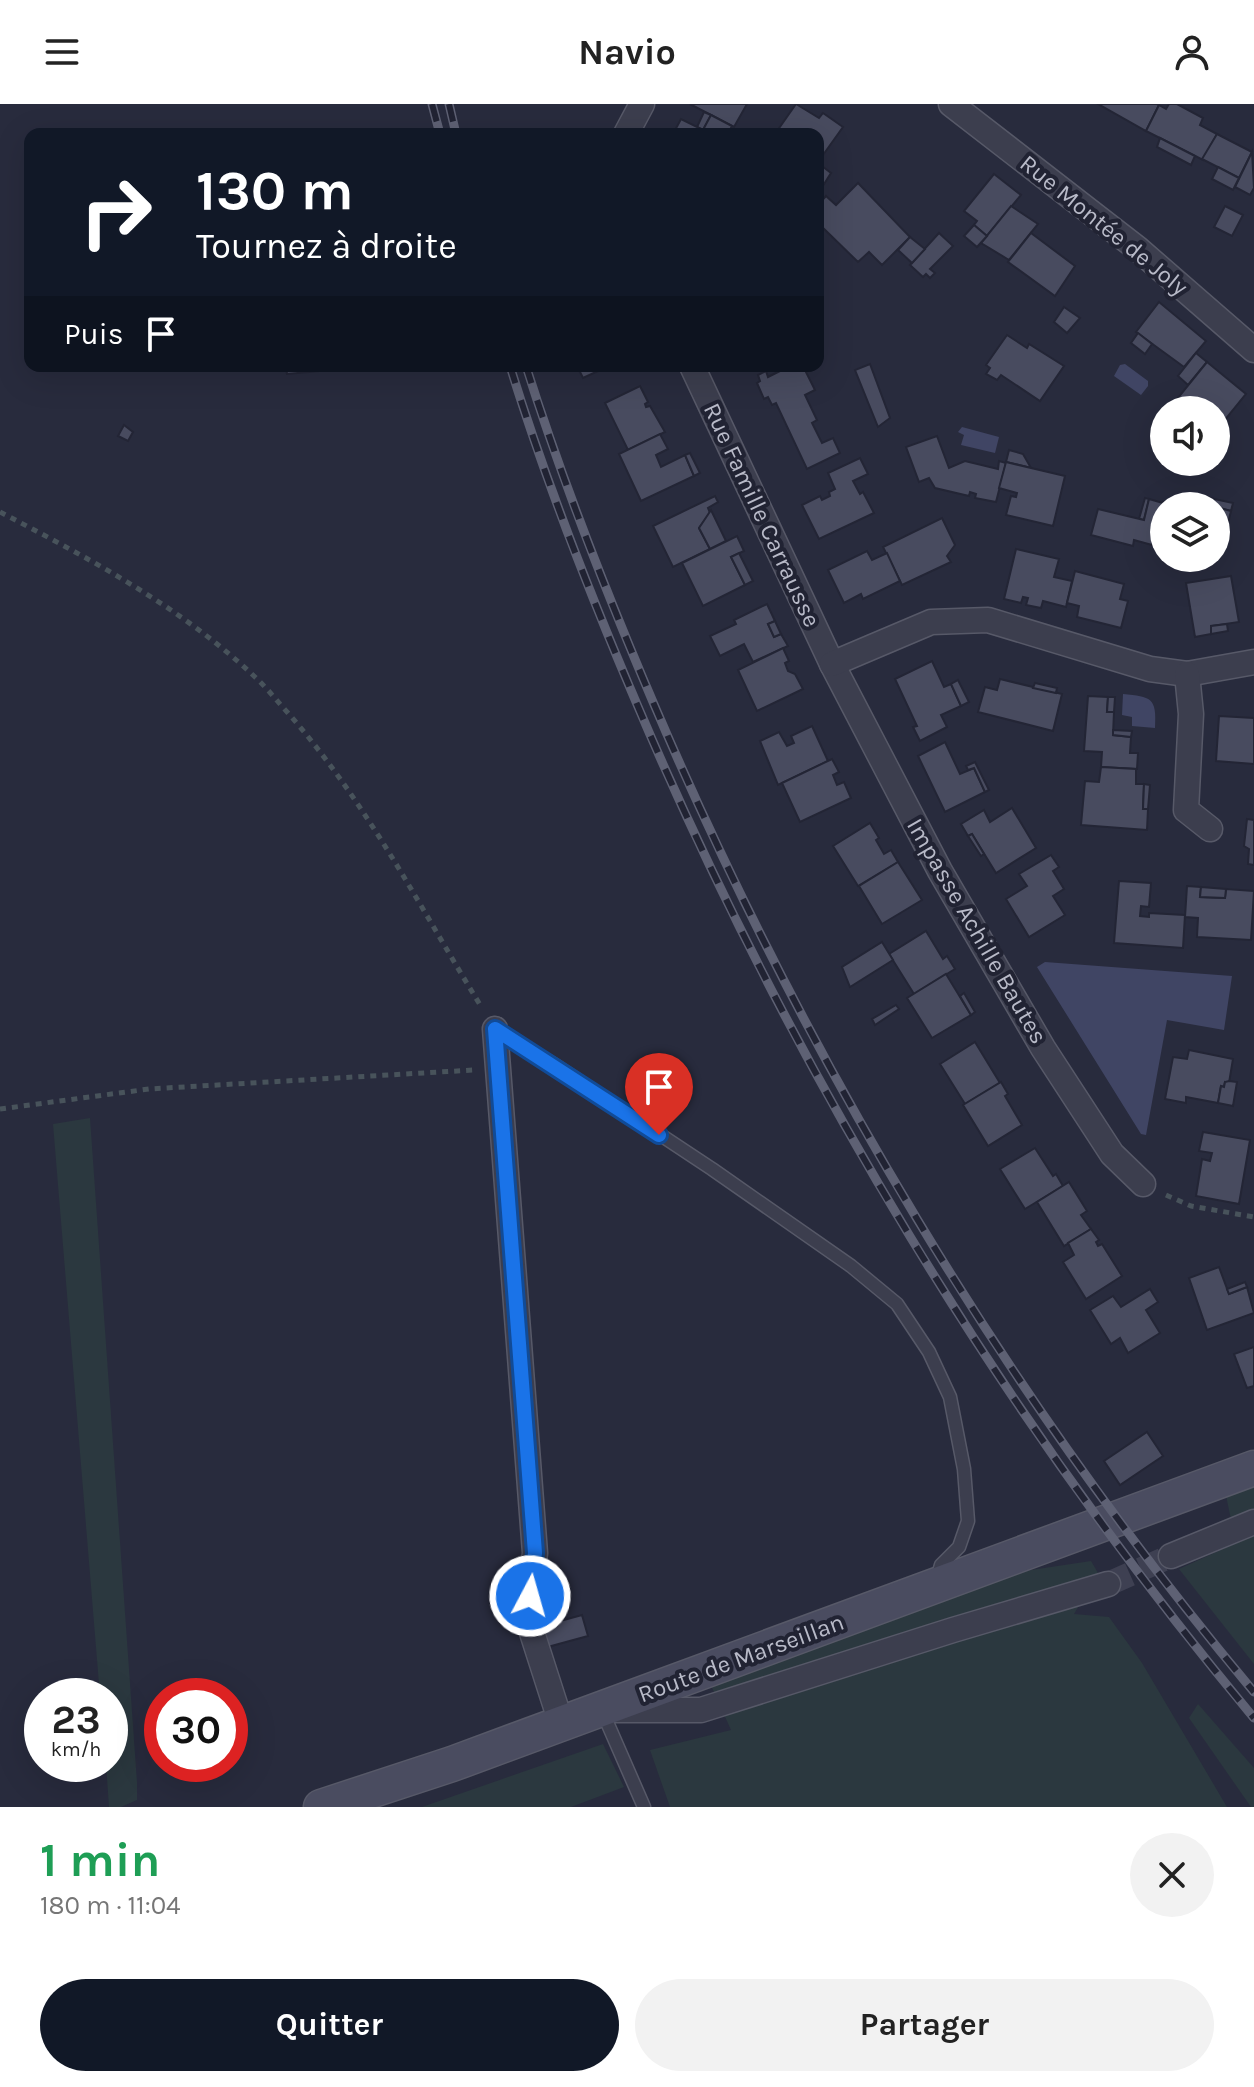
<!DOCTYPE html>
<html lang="fr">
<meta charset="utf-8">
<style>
body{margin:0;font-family:Karla,sans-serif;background:#f2f2f2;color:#222;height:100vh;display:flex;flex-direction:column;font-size:30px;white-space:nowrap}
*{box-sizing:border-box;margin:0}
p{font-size:26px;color:#767676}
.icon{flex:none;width:44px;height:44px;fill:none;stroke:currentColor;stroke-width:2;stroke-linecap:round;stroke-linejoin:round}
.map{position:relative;height:1703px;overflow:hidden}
.details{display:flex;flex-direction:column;background:#fff;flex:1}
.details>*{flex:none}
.top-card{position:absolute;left:24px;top:24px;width:800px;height:244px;border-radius:16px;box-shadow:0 8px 32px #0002;background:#111827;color:#fff;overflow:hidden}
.tools{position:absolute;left:1150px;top:292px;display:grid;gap:16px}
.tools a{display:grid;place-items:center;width:80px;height:80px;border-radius:50%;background:#fff;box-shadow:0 8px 32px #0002;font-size:40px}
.speed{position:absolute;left:24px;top:1574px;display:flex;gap:16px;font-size:40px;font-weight:700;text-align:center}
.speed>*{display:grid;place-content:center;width:104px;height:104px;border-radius:50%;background:#fff;box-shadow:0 8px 32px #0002;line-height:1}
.speed small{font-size:20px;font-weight:400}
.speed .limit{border:12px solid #d22;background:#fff;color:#111}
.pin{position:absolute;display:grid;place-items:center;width:68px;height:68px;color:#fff;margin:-82px -34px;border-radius:50% 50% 50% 0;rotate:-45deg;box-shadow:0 0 8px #0007}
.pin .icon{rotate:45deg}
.me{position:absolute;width:88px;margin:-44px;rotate:6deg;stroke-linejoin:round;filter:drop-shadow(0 0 6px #0008)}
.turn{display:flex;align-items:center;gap:28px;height:168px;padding:0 40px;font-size:36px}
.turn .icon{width:104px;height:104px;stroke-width:2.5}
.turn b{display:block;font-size:56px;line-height:68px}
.then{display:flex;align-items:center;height:76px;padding:0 40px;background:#0003;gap:16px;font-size:30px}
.round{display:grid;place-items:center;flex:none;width:84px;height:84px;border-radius:42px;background:#f2f2f2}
.head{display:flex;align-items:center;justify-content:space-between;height:136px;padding:0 40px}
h1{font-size:48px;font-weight:700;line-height:60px;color:#1e9e55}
.primary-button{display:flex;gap:16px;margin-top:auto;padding:16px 40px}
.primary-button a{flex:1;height:92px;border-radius:48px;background:#111827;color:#fff;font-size:32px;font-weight:700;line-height:92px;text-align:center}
.primary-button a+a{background:#f2f2f2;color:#222}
header{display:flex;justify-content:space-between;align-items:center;height:104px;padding:0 40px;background:#fff;font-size:36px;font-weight:700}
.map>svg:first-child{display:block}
.green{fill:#2b383f}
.water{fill:#404564}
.building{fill:#484b5f;stroke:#232535;stroke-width:2}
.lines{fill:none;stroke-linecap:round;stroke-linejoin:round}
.minor-tunnel{stroke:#3e4052;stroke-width:24;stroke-dasharray:24 12;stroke-linecap:butt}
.service-casing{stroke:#575968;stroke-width:15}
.minor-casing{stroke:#575968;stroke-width:27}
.secondary-casing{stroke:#575968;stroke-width:37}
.path{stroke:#48535b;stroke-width:5;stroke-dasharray:6 6;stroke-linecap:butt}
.service{stroke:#3c3e4e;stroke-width:12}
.minor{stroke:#3c3e4e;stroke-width:24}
.secondary{stroke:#4a4c60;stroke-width:34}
.rail-casing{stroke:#5e6174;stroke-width:9}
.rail{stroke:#212333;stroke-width:6;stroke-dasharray:18;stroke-linecap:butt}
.route-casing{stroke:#114b97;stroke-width:20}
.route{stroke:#1a73e8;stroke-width:14}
.labels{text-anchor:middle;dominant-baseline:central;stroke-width:8;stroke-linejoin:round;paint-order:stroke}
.street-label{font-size:24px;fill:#b8bac8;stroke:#212333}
</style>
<header><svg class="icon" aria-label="menu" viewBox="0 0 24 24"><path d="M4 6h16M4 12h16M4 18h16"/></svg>Navio<svg class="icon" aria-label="person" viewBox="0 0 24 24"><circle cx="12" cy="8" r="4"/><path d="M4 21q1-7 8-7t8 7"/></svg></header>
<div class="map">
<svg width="1254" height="1703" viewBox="0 0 1254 1703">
<rect width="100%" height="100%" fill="#282b3d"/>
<g class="green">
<polygon points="90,1014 137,1678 137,1696 121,1703 109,1703 106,1660 110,1660 110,1592 100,1592 53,1020"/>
<polygon points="1254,1376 1254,1560 1179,1465 1236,1439 1225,1387"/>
<polygon points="1091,1457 1098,1469 1074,1510 1109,1513 1142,1559 1227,1703 670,1703 650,1646 731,1626 709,1577 1004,1470"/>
<polygon points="1198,1600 1254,1664 1254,1703 1251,1703 1189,1614"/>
<polygon points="603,1640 624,1683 571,1703 422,1703"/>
</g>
<g class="water">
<polygon points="1125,260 1148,277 1148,282 1141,291 1114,272 1120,261"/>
<polygon points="962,323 999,333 995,349 961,341 964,331 958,328"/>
<path d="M1123,590C1151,593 1157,593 1155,624L1132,622V613L1122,611Z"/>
<polygon points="1045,858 1232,872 1224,926 1167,916 1146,1031 1141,1030 1037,863"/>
</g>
<g class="building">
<polygon points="690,0 747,0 734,23"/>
<polygon points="796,0 819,14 823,9 843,23 818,58 818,30 775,30"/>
<polygon points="1098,0 1157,0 1159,1 1146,27"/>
<polygon points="1169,0 1177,0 1203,14 1200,21 1217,30 1203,56 1146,27 1159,1 1166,5"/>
<polygon points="704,8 711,11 703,26 697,23"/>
<polygon points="711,11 732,22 728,30 673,30 681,15 703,26"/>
<polygon points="1217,30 1252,48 1239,74 1202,55"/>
<polygon points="1160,34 1195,52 1191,61 1157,43"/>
<polygon points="1252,48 1254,84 1250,91 1235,83"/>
<polygon points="818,59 831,69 819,88 818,88"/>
<polygon points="1218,63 1239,74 1233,86 1212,75"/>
<polygon points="994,70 1021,91 987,132 974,121 977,117 964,107"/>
<polygon points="858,79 910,133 882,161 869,148 858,158 818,119 818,101 826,92 836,101"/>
<polygon points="1011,102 1038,120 1009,156 981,139"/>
<polygon points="1225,102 1243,111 1232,132 1214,123"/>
<polygon points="974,121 987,132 977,143 964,132"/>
<polygon points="939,129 953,142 930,165 935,169 930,174 926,170 923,173 910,161"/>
<polygon points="1031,129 1075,162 1055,192 1008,158"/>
<polygon points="910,133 925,145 912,159 898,146"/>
<polygon points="1159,198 1206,237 1184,263 1136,228"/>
<polygon points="1064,203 1080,214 1067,229 1054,218"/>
<polygon points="1138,229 1152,240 1145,250 1131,239"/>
<polygon points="1007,231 1027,244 1029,240 1064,262 1040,297 1001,271 997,276 986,270 990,264 986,261"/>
<polygon points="1196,249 1207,258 1188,281 1178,272"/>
<polygon points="1207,258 1246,290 1216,327 1216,306 1191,306 1177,295"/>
<polygon points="870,260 890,314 878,323 855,266"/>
<polygon points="286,262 341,262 341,265 287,270"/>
<polygon points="577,262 609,262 583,274"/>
<polygon points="790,262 803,262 815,286 805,291 817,316 812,319 822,339 833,334 840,349 807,365 776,299 772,301 768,293 764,295 757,279 760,277 758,271 766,267 768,273"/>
<polygon points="640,282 648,298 645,300 646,303 650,302 665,328 628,346 605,299"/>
<polygon points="124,321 133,328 128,337 118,332"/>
<polygon points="660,330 668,345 656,351 661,363 685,351 694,372 641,397 619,350"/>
<polygon points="937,332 949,364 965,357 998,365 999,357 1006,359 996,398 975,394 976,390 970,388 969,392 935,384 929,374 919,378 906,343"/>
<polygon points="1009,346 1023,350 1031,364 1006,358"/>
<polygon points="690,349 700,369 694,372 685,351"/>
<polygon points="860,354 868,370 853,377 860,390 863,388 874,409 819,435 802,401 820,392 822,396 830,392 829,388 835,385 828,369"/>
<polygon points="1006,358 1065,372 1053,422 1006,411 1011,392 1016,393 1017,389 999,384"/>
<polygon points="715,392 718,398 708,404 710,409 699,424 710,445 673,463 653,422"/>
<polygon points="1205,393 1233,399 1231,407 1204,400"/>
<polygon points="1145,394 1149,395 1144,416 1139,415"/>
<polygon points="1149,395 1163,399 1152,441 1134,436 1133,442 1091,431 1098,405 1144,416"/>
<polygon points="1163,398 1181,402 1164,402 1164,436 1154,434"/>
<polygon points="1216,403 1231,407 1222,444 1216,443"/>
<polygon points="711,406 726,437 710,445 699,424"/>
<polygon points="942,414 955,441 947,452 951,458 902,481 883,443"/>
<polygon points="737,432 744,447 731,453 745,481 703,502 682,459"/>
<polygon points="1016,445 1059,455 1054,473 1072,477 1066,503 1043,497 1041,504 1026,501 1028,494 1023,493 1021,499 1004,495"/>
<polygon points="867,447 872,456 887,449 900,477 863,495 861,490 844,499 828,466"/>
<polygon points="739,449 753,477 745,481 731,453"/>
<polygon points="1075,467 1124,480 1120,495 1128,497 1121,524 1077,513 1079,502 1067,499"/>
<polygon points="1231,472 1239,518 1211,522 1211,530 1195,533 1186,479"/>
<polygon points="767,500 775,517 768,520 774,533 781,530 788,542 753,558 744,540 720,552 710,532 736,520 734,516"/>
<polygon points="775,517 781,530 774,533 768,520"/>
<polygon points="1227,520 1228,527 1211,530 1211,522"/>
<polygon points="783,544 789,557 785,559 788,567 795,570 803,585 757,607 738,566"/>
<polygon points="932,557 944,583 951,580 961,602 941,611 947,623 920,637 913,623 917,622 895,575"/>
<polygon points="1000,575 1062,590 1053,627 978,608 985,583 997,586"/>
<polygon points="958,576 969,598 961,602 951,580"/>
<polygon points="1035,579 1057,584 1056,589 1033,584"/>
<polygon points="1088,592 1108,593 1107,608 1114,608 1113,631 1131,633 1130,649 1138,649 1137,665 1101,663 1102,648 1084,647"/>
<polygon points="1108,593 1115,593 1114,608 1107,608"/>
<polygon points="1219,612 1254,614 1254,660 1216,657"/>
<polygon points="812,622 828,657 778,681 760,637 779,628 787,642 794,639 791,632"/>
<polygon points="1113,626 1132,627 1131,633 1113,631"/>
<polygon points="945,638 960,670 974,664 985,688 945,708 918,652"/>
<polygon points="832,655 839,668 833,671 837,681 844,678 851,694 800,718 782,679"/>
<polygon points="975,658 989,686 985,688 974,664 968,666 966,662"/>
<polygon points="1101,663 1136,665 1136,680 1144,680 1143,705 1148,705 1147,726 1081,721 1085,677 1099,678"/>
<polygon points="1144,680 1150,681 1148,705 1143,705"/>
<polygon points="1012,704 1036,744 996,769 972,730 968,732 961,720 984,706 990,718"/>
<polygon points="1247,715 1254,716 1254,761 1248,760 1249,745 1244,742"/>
<polygon points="870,719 879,734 876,736 884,750 891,746 898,758 858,782 833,742"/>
<polygon points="972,730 984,750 981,752 968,732"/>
<polygon points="1051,751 1059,763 1053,767 1064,785 1053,792 1065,811 1029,833 1006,795 1027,782 1019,770"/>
<polygon points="898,758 922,796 882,820 859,782"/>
<polygon points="1119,777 1151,779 1149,803 1141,802 1140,812 1149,813 1149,809 1185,811 1183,844 1114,839"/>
<polygon points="1187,782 1201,783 1200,793 1225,794 1226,785 1254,787 1251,836 1197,833 1198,814 1185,813"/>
<polygon points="1201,783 1226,785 1225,794 1200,793"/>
<polygon points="926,827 943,855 947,852 955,865 914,890 889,850"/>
<polygon points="882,838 893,856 850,883 842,863"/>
<polygon points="946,870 971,911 932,934 907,894"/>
<polygon points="964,889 975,908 971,911 960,892"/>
<polygon points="896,901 899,905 875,921 872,915"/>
<polygon points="975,938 1000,979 965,1000 940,960"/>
<polygon points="1189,946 1233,955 1229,979 1225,978 1224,983 1221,982 1218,999 1186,993 1186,999 1165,995 1173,953 1187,955"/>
<polygon points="1229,977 1237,978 1233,1002 1218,999 1221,982 1224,983 1225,978"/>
<polygon points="1001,978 1008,990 1005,992 1022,1021 988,1042 963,1001"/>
<polygon points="1203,1028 1250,1036 1239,1100 1196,1092 1202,1055 1210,1057 1212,1049 1199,1047"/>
<polygon points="1035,1044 1053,1072 1056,1070 1063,1082 1025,1105 1000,1065"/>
<polygon points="1069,1078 1087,1107 1081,1111 1091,1125 1064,1142 1037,1098"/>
<polygon points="1091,1125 1099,1136 1096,1138 1098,1142 1102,1140 1122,1172 1086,1195 1063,1158 1074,1151 1068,1139"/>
<polygon points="1219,1163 1229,1190 1247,1183 1254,1209 1207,1226 1189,1174"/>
<polygon points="1245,1178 1247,1183 1229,1190 1227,1185"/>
<polygon points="1150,1185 1158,1198 1146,1206 1160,1229 1128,1249 1120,1234 1111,1240 1090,1206 1113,1192 1121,1203"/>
<polygon points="1254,1243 1254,1282 1247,1284 1234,1250"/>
<polygon points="1147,1328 1163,1352 1120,1381 1104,1357"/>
<polygon points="582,1511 588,1532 544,1544 538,1523"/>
</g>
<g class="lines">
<polyline class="minor-tunnel" points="1108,1480 1171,1452"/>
<defs>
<g id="service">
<polyline points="496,926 555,961 712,1065 851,1162 897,1200 929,1248 950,1293 964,1365 968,1417 959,1443 941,1461 937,1475"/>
<polyline points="603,1609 644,1703"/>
</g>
<g id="minor">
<polyline points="951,0 1138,145 1254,246"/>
<polyline points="626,30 642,0"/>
<polyline points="692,262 832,560 940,767 1043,944 1112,1050 1143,1080"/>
<polyline points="832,560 931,518 988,516 1150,565 1187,570 1254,558"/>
<polyline points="1187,570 1191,610 1186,706 1210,725"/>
<polyline points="495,925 535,1449 527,1513 561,1619"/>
<polyline points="1171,1452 1254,1418"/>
<polyline points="616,1606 701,1606 953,1526 1108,1480"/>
</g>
<polyline id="secondary" points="321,1703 452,1660 1254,1364"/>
</defs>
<use href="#service" class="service-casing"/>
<use href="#minor" class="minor-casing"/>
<use href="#secondary" class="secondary-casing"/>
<g class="path">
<path d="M0,408C90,455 181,503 255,573C267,584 277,597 288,609C368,700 419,802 482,904"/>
<polyline points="0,1005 149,985 474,966"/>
<polyline points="1166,1091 1191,1102 1254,1113"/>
</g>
<use href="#service" class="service"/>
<use href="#minor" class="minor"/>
<use href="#secondary" class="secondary"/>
<defs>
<g id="rail">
<polyline points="432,0 440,30"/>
<polyline points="449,0 456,30"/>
<path d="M510,262C546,378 591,493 639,605C794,968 1001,1311 1254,1614"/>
<path d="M526,262C562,376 606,488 653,598C805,954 1005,1291 1254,1588"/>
</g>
</defs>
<use href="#rail" class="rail-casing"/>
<use href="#rail" class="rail"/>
</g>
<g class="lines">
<defs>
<polyline id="route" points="530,1492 535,1449 495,925 659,1031"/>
</defs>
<use href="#route" class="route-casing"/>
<use href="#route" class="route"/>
</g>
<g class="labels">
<g class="street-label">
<text transform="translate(1104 121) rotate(39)">Rue Montée de Joly</text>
<text transform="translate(762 411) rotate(65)">Rue Famille Carrausse</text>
<text transform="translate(977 827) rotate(60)">Impasse Achille Bautes</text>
<text transform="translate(741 1554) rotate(-20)">Route de Marseillan</text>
</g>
</g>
</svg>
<div class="tools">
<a><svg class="icon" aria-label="sound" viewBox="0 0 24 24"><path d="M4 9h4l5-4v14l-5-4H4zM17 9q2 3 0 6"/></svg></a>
<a><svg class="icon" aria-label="layers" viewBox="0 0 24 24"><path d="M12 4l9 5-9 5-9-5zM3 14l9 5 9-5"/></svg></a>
</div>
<div class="speed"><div>23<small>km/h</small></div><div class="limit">30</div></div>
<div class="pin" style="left:659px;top:1031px;background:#d93025"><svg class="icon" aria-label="arrive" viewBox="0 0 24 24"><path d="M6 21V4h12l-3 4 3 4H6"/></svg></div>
<svg class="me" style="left:530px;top:1492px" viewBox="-20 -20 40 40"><circle r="17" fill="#1a73e8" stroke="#fff" stroke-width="3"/><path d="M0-11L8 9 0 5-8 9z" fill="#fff"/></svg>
<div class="top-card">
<div class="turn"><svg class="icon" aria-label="right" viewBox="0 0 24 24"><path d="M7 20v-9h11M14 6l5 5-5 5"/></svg><div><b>130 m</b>Tournez à droite</div></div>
<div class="then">Puis<svg class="icon" aria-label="arrive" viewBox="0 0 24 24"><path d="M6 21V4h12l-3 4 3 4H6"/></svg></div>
</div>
</div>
<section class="details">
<div class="head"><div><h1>1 min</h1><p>180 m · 11:04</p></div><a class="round"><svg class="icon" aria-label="close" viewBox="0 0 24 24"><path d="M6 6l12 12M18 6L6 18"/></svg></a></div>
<div class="primary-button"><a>Quitter</a><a>Partager</a></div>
</section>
